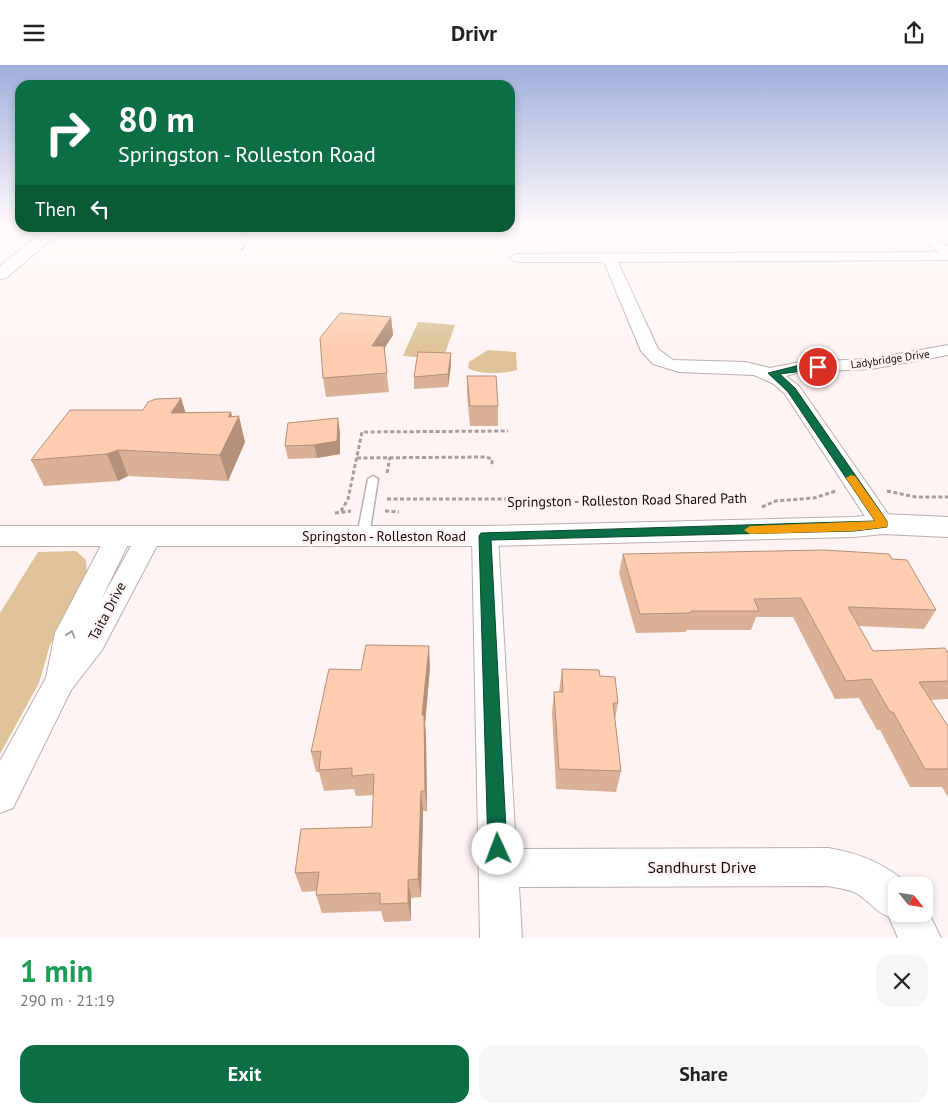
<!DOCTYPE html>
<meta charset="utf-8">
<style>
body{margin:0;font-family:"PT Sans",sans-serif;background:#f6f6f6;color:#222;height:100vh;display:flex;flex-direction:column;font-size:19px;white-space:nowrap}
*{box-sizing:border-box;margin:0}
p{font-size:16px;color:#767676}
.icon{flex:none;width:28px;height:28px;fill:none;stroke:currentColor;stroke-width:2;stroke-linecap:round;stroke-linejoin:round}
.map{position:relative;height:873px;overflow:hidden}
.panel{display:flex;flex-direction:column;background:#fff;flex:1}
.panel>*{flex:none}
.guide{position:absolute;left:15px;top:15px;width:500px;height:152px;border-radius:15px;box-shadow:0 2px 8px #0003;background:#0c6e44;color:#fff;overflow:hidden}
.needle{width:32px;rotate:120deg}
.controls{position:absolute;left:888px;top:812px;display:grid;gap:10px}
.controls a{display:grid;place-items:center;width:45px;height:45px;border-radius:10px;background:#fff;box-shadow:0 2px 8px #0003;font-size:25px}
.pin{position:absolute;display:grid;place-items:center;width:42px;height:42px;color:#fff;margin:-21px;border:2px solid #fff;border-radius:50%;box-shadow:0 1px 5px #0007}
.me{position:absolute;width:55px;margin:-28px;rotate:358deg;stroke-linejoin:round;filter:drop-shadow(0 0 4px #0008)}
.turn{display:flex;align-items:center;gap:18px;height:105px;padding:0 20px;font-size:22px}
.turn .icon{width:65px;height:65px;stroke-width:2.5}
.turn b{display:block;font-size:35px;line-height:42px}
.then{display:flex;align-items:center;height:48px;padding:0 20px;background:#0003;gap:10px;font-size:19px}
.round{display:grid;place-items:center;flex:none;width:52px;height:52px;border-radius:15px;background:#f6f6f6}
.headline{display:flex;align-items:center;justify-content:space-between;height:85px;padding:0 20px}
h1{font-size:30px;font-weight:800;line-height:38px;color:#1e9e55}
.primary-button{display:flex;gap:10px;margin-top:auto;padding:10px 20px}
.primary-button a{flex:1;height:58px;border-radius:15px;background:#0c6e44;color:#fff;font-size:20px;font-weight:800;line-height:58px;text-align:center}
.primary-button a+a{background:#f6f6f6;color:#222}
header{display:flex;justify-content:space-between;align-items:center;height:65px;padding:0 20px;background:#fff;font-size:22px;font-weight:800}
.map>svg:first-child{display:block}
.green{fill:#dec399}
.lines{fill:none;stroke-linecap:round;stroke-linejoin:round}
.service-casing{stroke:#bcafae;stroke-width:3}
.minor-casing{stroke:#bcafae;stroke-width:2}
.tertiary-casing{stroke:#bcafae;stroke-width:2}
.secondary-casing{stroke:#bcafae;stroke-width:2}
.path-far1{stroke:#a79e9e;stroke-width:2;stroke-dasharray:2.5 1;stroke-linecap:butt}
.path{stroke:#a79e9e;stroke-width:3;stroke-dasharray:4 2.5;stroke-linecap:butt}
.service{fill:#fff;fill-rule:evenodd}
.minor{fill:#fff;fill-rule:evenodd}
.tertiary{fill:#fff;fill-rule:evenodd}
.secondary{fill:#fff;fill-rule:evenodd}
.wall{fill:#dab096}
.shaded-wall{fill:#b2907a}
.building{fill:#fecdaf;stroke:#b2907a}
.oneway{stroke:#a09e9e}
.route{fill:#0c6e44;stroke:#08482c}
.slow{fill:#f59e0b}
.labels{text-anchor:middle;dominant-baseline:central;stroke-width:5;stroke-linejoin:round;paint-order:stroke}
.far-street-label{font-size:11px;fill:#110d0d;stroke:#fff4f3}
.street-label{font-size:14px;fill:#110d0d;stroke:#fff4f3}
.near-street-label{font-size:16px;fill:#110d0d;stroke:#fff4f3}
</style>
<header><svg class="icon" aria-label="menu" viewBox="0 0 24 24"><path d="M4 6h16M4 12h16M4 18h16"/></svg>Drivr<svg class="icon" aria-label="share" viewBox="0 0 24 24"><path d="M12 15V3M7 8l5-5 5 5M5 13v7h14v-7"/></svg></header>
<div class="map">
<svg width="948" height="873" viewBox="0 0 948 873">
<rect width="100%" height="100%" fill="#fff4f3"/>
<g class="green">
<polygon points="418,257 455,260 443,294 403,291"/>
<path d="M488,285L516,287L517,305C503,309 480,310 468,303L469,297Z"/>
<polygon points="76,486 86,495 87,510 50,580 39,618 0,689 0,548 38,487"/>
</g>
<g class="lines">
<defs>
<polygon id="service" points="373,411 378,414 369,471 363,475 357,471 368,414"/>
<g id="minor">
<polygon points="718,160 847,160 853,164 847,168 713,167 712,164"/>
<polygon points="903,160 917,160 948,181 948,195 618,197 658,284 673,295 745,297 770,303 800,297 871,294 948,280 948,290 871,304 800,307 786,311 799,321 895,459 892,465 883,467 874,465 785,329 774,319 754,310 679,307 653,299 641,286 604,197 516,197 509,193 516,189 939,187"/>
<polygon points="544,161 643,161 649,165 643,169 539,168 538,165"/>
<polygon points="119,462 128,465 132,471 101,535 140,465 149,462 158,465 162,471 102,585 71,625 13,743 0,748 0,696 46,613 55,568 106,471 110,465"/>
<path d="M485,462L494,465L498,471L516,784L828,783C860,788 886,799 910,821H896V849H924V838L941,873H898L889,852C876,847 868,835 856,828C848,824 837,823 828,821L519,822L522,873H480L472,471L476,465Z"/>
</g>
<polygon id="tertiary" points="49,162 66,162 6,213 0,214 0,201"/>
<polygon id="secondary" points="883,449 948,452 948,472 883,469 854,472 485,481 0,481 0,461 485,461 854,452"/>
</defs>
<use href="#service" class="service-casing"/>
<use href="#minor" class="minor-casing"/>
<use href="#tertiary" class="tertiary-casing"/>
<use href="#secondary" class="secondary-casing"/>
<g class="path-far1">
<polyline points="240,170 249,170"/>
<polyline points="242,185 246,179"/>
</g>
<g class="path">
<polyline points="357,393 486,392 492,394 492,402"/>
<polyline points="387,408 390,392"/>
<polyline points="887,426 916,432 948,432"/>
<polyline points="387,434 522,434"/>
<polyline points="762,442 776,436 814,433 836,426"/>
<polyline points="341,446 348,434 362,367 508,366"/>
<polyline points="385,446 399,447"/>
<polyline points="335,448 351,446"/>
</g>
<use href="#service" class="service"/>
<use href="#minor" class="minor"/>
<use href="#tertiary" class="tertiary"/>
<use href="#secondary" class="secondary"/>
</g>
<g class="wall">
<polygon points="391,252 393,270 384,284 389,327 326,332 323,313"/>
<polygon points="451,300 448,322 414,324 414,312"/>
<polygon points="467,311 498,341 498,361 470,361 467,330"/>
<polygon points="143,345 186,348 231,347 232,352 245,377 228,416 128,411 118,416 44,421 31,395"/>
<polygon points="340,367 340,389 317,393 288,394 285,381"/>
<polygon points="623,489 892,494 936,545 924,564 859,561 873,586 948,588 948,634 931,635 948,661 948,732 942,722 910,722 880,665 877,665 859,633 835,634 793,552 756,552 751,565 686,565 686,567 636,568 619,508"/>
<polygon points="430,602 425,659 426,671 427,746 423,746 421,832 411,833 411,856 384,857 381,846 322,848 316,830 316,826 302,827 295,808 372,762 374,730 356,731 354,724 324,726 319,707 316,707 311,687 361,605"/>
<polygon points="562,604 600,611 618,638 615,654 621,706 616,727 556,724 552,648 554,627 559,627"/>
</g>
<g class="shaded-wall">
<polygon points="0,160 6,160 0,164"/>
<polygon points="391,252 393,270 374,299 372,281"/>
<polygon points="451,288 451,300 448,322 448,309"/>
<polygon points="181,333 189,358 171,348"/>
<polygon points="231,347 234,360 239,351 245,377 228,416 220,390 228,352"/>
<polygon points="338,353 340,367 340,389 317,393 314,380"/>
<polygon points="118,385 128,411 118,416 107,389"/>
<polygon points="429,581 430,602 425,659 426,671 427,746 425,726 422,650"/>
<polygon points="421,726 423,746 421,832 418,814"/>
<polygon points="408,815 411,833 411,856 408,838"/>
</g>
<g class="building">
<polygon points="340,248 391,252 372,281 384,281 387,308 323,313 320,273"/>
<polygon points="418,287 451,288 448,309 414,312"/>
<polygon points="467,311 496,311 498,341 470,341"/>
<polygon points="181,333 171,348 231,347 228,352 239,351 220,390 118,385 107,389 31,395 70,345 143,345 148,337 156,334"/>
<polygon points="338,353 337,376 314,380 285,381 288,358"/>
<polygon points="824,485 889,489 892,494 907,495 936,545 848,542 873,586 945,583 948,588 948,616 919,617 948,661 948,704 925,704 893,647 890,647 871,614 846,616 801,533 754,534 759,546 691,546 691,548 640,549 623,489"/>
<polygon points="366,580 429,581 422,650 424,650 425,726 421,726 418,814 408,815 408,838 380,839 380,828 316,830 319,807 295,808 301,764 372,762 374,709 352,711 352,703 319,705 321,686 311,687 329,604 361,605"/>
<polygon points="562,604 599,605 600,611 615,612 618,638 613,638 621,706 559,704 554,627 563,627"/>
</g>
<defs><path id="oneway-chevron" d="M-2-3.5L2.5 0L-2 3.5" fill="none" stroke-width="1.6" stroke-linecap="round" stroke-linejoin="round" transform="scale(1.25)"/></defs>
<use class="oneway" href="#oneway-chevron" transform="translate(71 569) rotate(-71)"/>
<linearGradient id="sky" x2="0" y2="1"><stop stop-color="#a0afdc"/><stop offset="0.57" stop-color="#fffafa"/><stop offset="1" stop-color="#fffafa" stop-opacity="0"/></linearGradient>
<rect width="948" height="282" fill="url(#sky)"/>
<polygon class="route" points="800,300 818,299 822,302 818,304 780,309 795,323 887,456 887,462 854,466 491,475 507,784 504,790 498,793 491,790 488,784 479,471 481,468 875,456 788,327 768,308"/>
<polygon class="slow" points="851,410 855,411 887,456 887,462 854,466 750,469 744,465 750,461 875,456 846,413"/>
<g class="labels">
<g class="far-street-label">
<text transform="translate(890 294) rotate(-8)">Ladybridge Drive</text>
</g>
<g class="street-label">
<text transform="translate(627 435) rotate(-1)">Springston - Rolleston Road Shared Path</text>
<text x="384" y="471">Springston - Rolleston Road</text>
<text transform="translate(107 546) rotate(-62)">Taita Drive</text>
</g>
<g class="near-street-label">
<text x="702" y="802">Sandhurst Drive</text>
</g>
</g>
</svg>
<div class="controls">
<a><svg class="needle" viewBox="-14 -14 28 28"><path d="M0-13l5 13h-10z" fill="#e53935"/><path d="M0 13l5-13h-10z" fill="#767676"/></svg></a>
</div>
<div class="pin" style="left:818px;top:302px;background:#d93025"><svg class="icon" aria-label="arrive" viewBox="0 0 24 24"><path d="M6 21V4h12l-3 4 3 4H6"/></svg></div>
<svg class="me" style="left:498px;top:784px" viewBox="-20 -20 40 40"><circle r="19" fill="#fff"/><path d="M0-13L10 11 0 6-10 11z" fill="#0c6e44"/></svg>
<div class="guide">
<div class="turn"><svg class="icon" aria-label="right" viewBox="0 0 24 24"><path d="M7 20v-9h11M14 6l5 5-5 5"/></svg><div><b>80 m</b>Springston - Rolleston Road</div></div>
<div class="then">Then<svg class="icon" aria-label="left" viewBox="0 0 24 24"><path d="M17 20v-9H6M10 6l-5 5 5 5"/></svg></div>
</div>
</div>
<section class="panel">
<div class="headline"><div><h1>1 min</h1><p>290 m · 21:19</p></div><a class="round"><svg class="icon" aria-label="close" viewBox="0 0 24 24"><path d="M6 6l12 12M18 6L6 18"/></svg></a></div>
<div class="primary-button"><a>Exit</a><a>Share</a></div>
</section>
